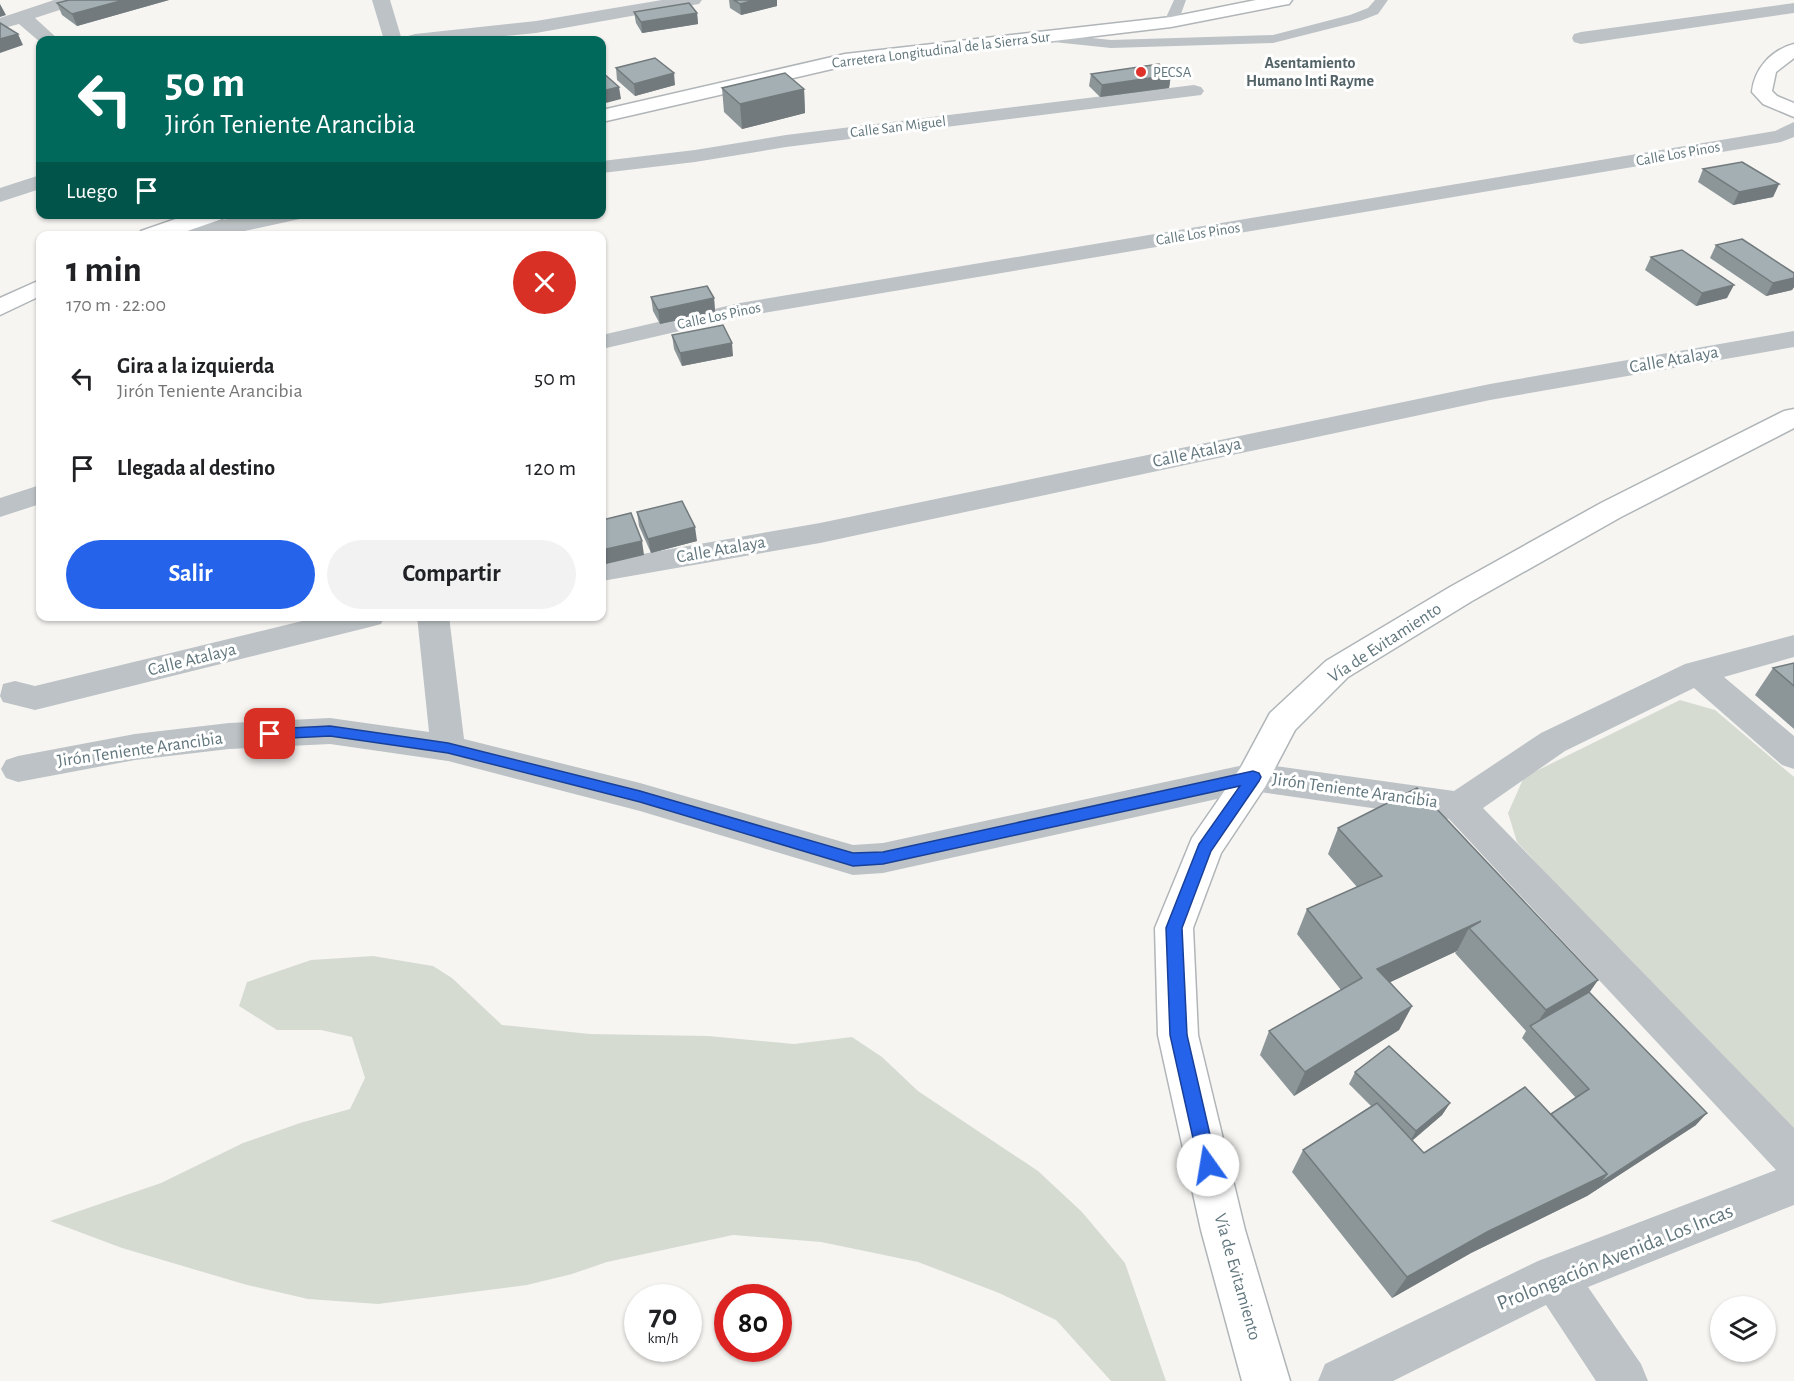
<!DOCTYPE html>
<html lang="es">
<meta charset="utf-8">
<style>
body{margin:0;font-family:"Alegreya Sans",sans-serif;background:#f2f2f2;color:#202124;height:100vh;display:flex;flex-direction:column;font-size:22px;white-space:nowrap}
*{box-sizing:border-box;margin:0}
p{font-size:20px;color:#757577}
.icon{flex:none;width:33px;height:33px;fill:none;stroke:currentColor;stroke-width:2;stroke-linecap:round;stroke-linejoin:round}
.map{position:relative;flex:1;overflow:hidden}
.panel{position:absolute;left:36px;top:231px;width:570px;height:390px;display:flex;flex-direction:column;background:#fff;border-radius:12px;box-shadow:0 2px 4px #0004}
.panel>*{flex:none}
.guide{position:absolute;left:36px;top:36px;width:570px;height:183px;border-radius:12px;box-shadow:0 2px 4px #0004;background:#00695c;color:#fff;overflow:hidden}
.controls{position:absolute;left:1710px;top:1296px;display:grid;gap:12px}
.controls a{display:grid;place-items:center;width:66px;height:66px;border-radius:50%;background:#fff;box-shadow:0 2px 4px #0004;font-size:30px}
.speed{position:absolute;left:624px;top:1284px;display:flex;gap:12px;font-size:30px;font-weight:700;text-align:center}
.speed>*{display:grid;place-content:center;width:78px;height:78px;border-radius:50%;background:#fff;box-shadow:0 2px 4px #0004;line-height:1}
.speed small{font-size:15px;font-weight:400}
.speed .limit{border:9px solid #d22;background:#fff;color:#111}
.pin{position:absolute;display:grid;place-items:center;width:51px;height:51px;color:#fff;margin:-26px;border-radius:12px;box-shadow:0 3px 9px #0006}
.me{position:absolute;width:66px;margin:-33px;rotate:347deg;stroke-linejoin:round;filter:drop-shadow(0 0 4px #0008)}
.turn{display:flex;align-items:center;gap:21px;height:126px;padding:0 30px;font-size:27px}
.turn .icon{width:78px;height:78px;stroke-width:2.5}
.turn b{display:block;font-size:42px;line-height:51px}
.then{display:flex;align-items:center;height:57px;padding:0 30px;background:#0003;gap:12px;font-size:22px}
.round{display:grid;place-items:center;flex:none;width:63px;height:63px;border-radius:32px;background:#f2f2f2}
.head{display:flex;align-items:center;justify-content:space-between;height:102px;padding:0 30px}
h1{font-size:36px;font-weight:600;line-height:45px}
.button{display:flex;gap:12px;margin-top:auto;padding:12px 30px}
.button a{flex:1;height:69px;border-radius:36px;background:#2563eb;color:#fff;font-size:24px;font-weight:600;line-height:69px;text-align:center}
.button a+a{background:#f2f2f2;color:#202124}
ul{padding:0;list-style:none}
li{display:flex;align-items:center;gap:18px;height:90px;padding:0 30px}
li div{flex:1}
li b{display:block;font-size:22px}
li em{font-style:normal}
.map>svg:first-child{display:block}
.green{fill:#d6dbd2}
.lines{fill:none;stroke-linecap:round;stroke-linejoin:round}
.trunk-casing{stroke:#b0b5b8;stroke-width:3}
.service{fill:#bcc2c5;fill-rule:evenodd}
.minor{fill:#bcc2c5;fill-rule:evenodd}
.trunk{fill:#fff;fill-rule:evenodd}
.wall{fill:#8c9699}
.shaded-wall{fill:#727a7d}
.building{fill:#a3afb2;stroke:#727a7d;stroke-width:1.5}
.route{fill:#2563eb;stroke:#184099;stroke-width:1.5}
.poi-dot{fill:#de322a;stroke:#fff;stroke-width:2}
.labels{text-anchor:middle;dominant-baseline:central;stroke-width:6;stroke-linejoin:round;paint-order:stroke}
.far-street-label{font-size:15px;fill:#61767d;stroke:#fff}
.far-poi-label{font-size:15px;fill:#61767d;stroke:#fff;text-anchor:start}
.far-neighbourhood-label{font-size:16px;font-weight:bold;fill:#536368;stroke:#fff}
.street-label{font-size:18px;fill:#61767d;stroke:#fff}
.near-street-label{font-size:21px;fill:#61767d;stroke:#fff}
</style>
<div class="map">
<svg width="1794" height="1381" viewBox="0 0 1794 1381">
<rect width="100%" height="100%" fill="#f6f5f2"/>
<g class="green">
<polygon points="1680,700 1715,710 1794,777 1794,1131 1781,1125 1517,842 1508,813 1524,777"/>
<polygon points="373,956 433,966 452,978 502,1025 590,1034 708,1036 794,1044 852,1037 882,1057 918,1091 1038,1171 1082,1212 1125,1263 1166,1381 1111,1381 1056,1320 999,1293 918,1262 821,1242 733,1235 607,1262 572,1274 527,1285 378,1304 308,1299 247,1285 122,1248 50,1221 161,1183 243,1143 300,1123 350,1109 365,1078 352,1037 321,1030 277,1030 239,1006 247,982 311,960"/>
</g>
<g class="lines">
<defs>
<g id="trunk">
<polygon points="1256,0 1292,0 1289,4 1283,5 1171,27 845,66 602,122 602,110 845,54 1171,17"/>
<path d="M1794,44V58L1776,72L1772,91L1777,96L1794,103V117L1763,104L1752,92C1754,69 1771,50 1794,44Z"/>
<polygon points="190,214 225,214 222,219 173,236 138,236 141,231"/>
<polygon points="40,280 40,296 0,315 0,298"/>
<polygon points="1794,409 1794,428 1621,517 1472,601 1348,677 1295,730 1265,787 1221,853 1193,928 1198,1035 1245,1230 1290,1381 1242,1381 1201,1230 1158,1035 1155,928 1192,838 1241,767 1270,713 1326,661 1450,587 1601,503 1784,411"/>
</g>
</defs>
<use href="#trunk" class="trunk-casing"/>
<g class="service">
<polygon points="1174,0 1186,0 1178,22 1171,26 1164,22"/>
<polygon points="1375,0 1388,0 1378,14 1360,21 1273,43 1111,48 1044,41 1037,37 1044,33 1111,40 1273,35 1350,15 1368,8"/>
</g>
<g class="minor">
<polygon points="54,0 81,0 78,4 35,18 59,40 40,42 19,24 0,29 0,18"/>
<polygon points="372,0 390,0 402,40 384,40"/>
<polygon points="662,0 702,0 699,4 693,5 536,33 462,40 406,40 408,36 415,34 536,21"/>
<polygon points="1794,3 1794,13 1581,44 1574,42 1572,38 1574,34 1581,32"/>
<polygon points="1194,85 1201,87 1204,91 1201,95 786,147 695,162 602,173 602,161 695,150 786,135"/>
<polygon points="1794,122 1794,137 1781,142 740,317 602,349 602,335 740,303 1775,131"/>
<polygon points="40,175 40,189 0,202 0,188"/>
<polygon points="257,214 303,214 300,219 222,236 157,236 160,231 168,229"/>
<polygon points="1794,331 1794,347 1490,400 820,543 602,581 602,561 820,523 1490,384"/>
<polygon points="40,485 40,504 0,517 0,498"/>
<polygon points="323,616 385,616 381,624 370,627 35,710 3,702 0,696 3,684 15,681 35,686"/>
<polygon points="417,616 449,616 464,739 640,783 853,845 883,843 1253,763 1454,791 1541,733 1685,664 1794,635 1794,657 1724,677 1794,736 1794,769 1782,765 1694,688 1565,751 1483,808 1794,1128 1794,1205 1588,1287 1641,1364 1648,1381 1596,1381 1546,1305 1393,1381 1318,1381 1325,1364 1538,1261 1776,1170 1449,819 1253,791 883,873 853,875 640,811 448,761 330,744 229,749 135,760 18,782 6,778 1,769 6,760 18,756 135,734 229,723 330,718 429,732"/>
</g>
<use href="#trunk" class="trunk"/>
</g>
<g class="wall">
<polygon points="69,0 169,0 77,26 62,15 57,3"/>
<polygon points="729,0 777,0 777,6 741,15 730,8"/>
<polygon points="634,12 697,13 698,24 642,33 636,23"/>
<polygon points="616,68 675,85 635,96 617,80"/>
<polygon points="1091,74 1171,75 1169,88 1100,97 1089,86"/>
<polygon points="722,88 804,89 805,113 742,129 724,112"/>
<polygon points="1703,169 1779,184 1773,197 1733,205 1698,182"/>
<polygon points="1716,245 1794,273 1794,287 1792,290 1766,296 1710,258"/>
<polygon points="1651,257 1727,298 1696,306 1645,270"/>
<polygon points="651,297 714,298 715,312 660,324 653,311"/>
<polygon points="672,335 733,356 682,366 674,349"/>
<polygon points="637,512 697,541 651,553 639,526"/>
<polygon points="1794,663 1794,729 1755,695 1773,668"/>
<polygon points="1338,828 1598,980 1589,992 1696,1125 1587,1196 1471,1253 1392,1298 1292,1172 1303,1150 1371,1106 1349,1084 1355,1072 1450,1103 1442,1115 1412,1141 1424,1153 1551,1114 1576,1098 1522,1038 1526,1031 1455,953 1457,951 1390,982 1412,1006 1399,1030 1294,1096 1260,1055 1269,1031 1341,990 1297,934 1307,909 1357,887 1328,854"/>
</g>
<g class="shaded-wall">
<polygon points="124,0 169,0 77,26 72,14"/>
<polygon points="755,0 777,0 777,6 741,15 740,4"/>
<polygon points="0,4 6,15 0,17"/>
<polygon points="697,13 698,24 642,33 641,22"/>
<polygon points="18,34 23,45 0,53 0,39"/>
<polygon points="674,73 675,85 635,96 634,84"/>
<polygon points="1171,75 1169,88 1100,97 1102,85"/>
<polygon points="619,87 621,99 602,104 602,91"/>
<polygon points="804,89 805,113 742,129 740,104"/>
<polygon points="1779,184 1773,197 1733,205 1739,192"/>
<polygon points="1794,278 1794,287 1792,290 1766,296 1773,283"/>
<polygon points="1734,285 1727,298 1696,306 1702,293"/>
<polygon points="714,298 715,312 660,324 658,310"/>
<polygon points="732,343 733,356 682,366 680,353"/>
<polygon points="695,527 697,541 651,553 648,539"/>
<polygon points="642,541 644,555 602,565 602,550"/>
<polygon points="1481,921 1469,928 1457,951 1365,994 1377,969"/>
<polygon points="1598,980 1581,1005 1533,1029 1546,1010"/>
<polygon points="1412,1006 1399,1030 1294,1096 1305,1072"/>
<polygon points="1450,1103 1442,1115 1409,1143 1416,1131"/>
<polygon points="1707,1113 1696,1125 1587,1196 1471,1253 1392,1298 1407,1277 1487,1232"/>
</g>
<g class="building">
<polygon points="69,0 124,0 72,14 57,3"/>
<polygon points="734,0 755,0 740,4"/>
<polygon points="689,3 697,13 641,22 634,12"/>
<polygon points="0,23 18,34 0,39"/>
<polygon points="655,58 674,73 634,84 616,68"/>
<polygon points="1159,64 1171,75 1102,85 1091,74"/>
<polygon points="602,72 619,87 602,91"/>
<polygon points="785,73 804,89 740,104 722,88"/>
<polygon points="1742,162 1779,184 1739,192 1703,169"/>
<polygon points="1742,239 1794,273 1794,278 1773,283 1716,245"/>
<polygon points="1682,250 1734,285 1702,293 1651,257"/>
<polygon points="707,286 714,298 658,310 651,297"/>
<polygon points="723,325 732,343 680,353 672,335"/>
<polygon points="682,501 695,527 648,539 637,512"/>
<polygon points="631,513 642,541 602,550 602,520"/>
<polygon points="1794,663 1794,686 1773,668"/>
<polygon points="1417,788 1598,980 1546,1010 1469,928 1481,921 1377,969 1412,1006 1305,1072 1269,1031 1362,978 1307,909 1382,876 1338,828"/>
<polygon points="1589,992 1707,1113 1597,1185 1607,1174 1551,1114 1589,1089 1530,1026"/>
<polygon points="1389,1046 1450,1103 1416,1131 1355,1072"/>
<polygon points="1525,1087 1607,1174 1487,1232 1407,1277 1303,1150 1377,1103 1424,1153"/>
</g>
<polygon class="route" points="330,726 448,743 640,791 853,853 883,852 1253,771 1259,773 1261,777 1259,781 1211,851 1182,928 1187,1035 1217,1165 1214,1171 1208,1174 1201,1171 1199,1165 1170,1035 1166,928 1199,844 1240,786 883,864 853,866 640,802 448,753 330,736 270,739 263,734 270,729"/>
<circle class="poi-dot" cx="1141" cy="72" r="6"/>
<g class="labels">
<g class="far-street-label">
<text transform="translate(941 50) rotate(-7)">Carretera Longitudinal de la Sierra Sur</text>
<text transform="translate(898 127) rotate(-7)">Calle San Miguel</text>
<text transform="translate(1678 154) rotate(-10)">Calle Los Pinos</text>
<text transform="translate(1198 234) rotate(-9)">Calle Los Pinos</text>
<text transform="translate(719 316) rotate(-12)">Calle Los Pinos</text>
</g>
<g class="far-poi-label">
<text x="1153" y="72">PECSA</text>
</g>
<g class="far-neighbourhood-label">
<text x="1310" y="63">Asentamiento<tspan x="1310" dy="18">Humano Inti Rayme</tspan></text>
</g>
<g class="street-label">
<text transform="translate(1674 360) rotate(-10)">Calle Atalaya</text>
<text transform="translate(1197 453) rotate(-12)">Calle Atalaya</text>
<text transform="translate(721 550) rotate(-10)">Calle Atalaya</text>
<text transform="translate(1385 643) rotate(-33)">Vía de Evitamiento</text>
<text transform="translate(192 660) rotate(-14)">Calle Atalaya</text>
<text transform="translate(140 750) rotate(-8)">Jirón Teniente Arancibia</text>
<text transform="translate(1355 791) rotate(8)">Jirón Teniente Arancibia</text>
<text transform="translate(1237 1277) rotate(74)">Vía de Evitamiento</text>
</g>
<g class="near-street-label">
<text transform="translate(1615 1257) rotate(-22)">Prolongación Avenida Los Incas</text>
</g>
</g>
</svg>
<div class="controls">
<a><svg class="icon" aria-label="layers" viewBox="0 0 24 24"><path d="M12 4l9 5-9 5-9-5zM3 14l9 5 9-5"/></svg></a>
</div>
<div class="speed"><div>70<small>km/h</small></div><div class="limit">80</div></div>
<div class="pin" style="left:270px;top:734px;background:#d93025"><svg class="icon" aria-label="arrive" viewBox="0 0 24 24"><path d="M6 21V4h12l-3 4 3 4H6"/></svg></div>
<svg class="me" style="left:1208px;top:1165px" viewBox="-20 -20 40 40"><circle r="19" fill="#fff"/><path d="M0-13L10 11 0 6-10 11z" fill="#2563eb"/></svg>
<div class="guide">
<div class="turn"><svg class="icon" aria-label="left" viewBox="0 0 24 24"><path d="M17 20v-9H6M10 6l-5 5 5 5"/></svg><div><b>50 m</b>Jirón Teniente Arancibia</div></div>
<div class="then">Luego<svg class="icon" aria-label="arrive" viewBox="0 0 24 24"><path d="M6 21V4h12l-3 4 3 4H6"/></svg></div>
</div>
<section class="panel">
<div class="head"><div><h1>1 min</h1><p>170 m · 22:00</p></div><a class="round" style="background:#d93025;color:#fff"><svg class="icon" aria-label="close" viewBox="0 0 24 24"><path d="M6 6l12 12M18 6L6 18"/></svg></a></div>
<ul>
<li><svg class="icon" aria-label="left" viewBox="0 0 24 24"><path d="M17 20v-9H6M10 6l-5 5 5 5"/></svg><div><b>Gira a la izquierda</b><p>Jirón Teniente Arancibia</p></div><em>50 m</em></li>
<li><svg class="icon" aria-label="arrive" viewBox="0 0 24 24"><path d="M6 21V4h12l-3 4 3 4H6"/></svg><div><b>Llegada al destino</b></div><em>120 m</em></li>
</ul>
<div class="button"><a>Salir</a><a>Compartir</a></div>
</section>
</div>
